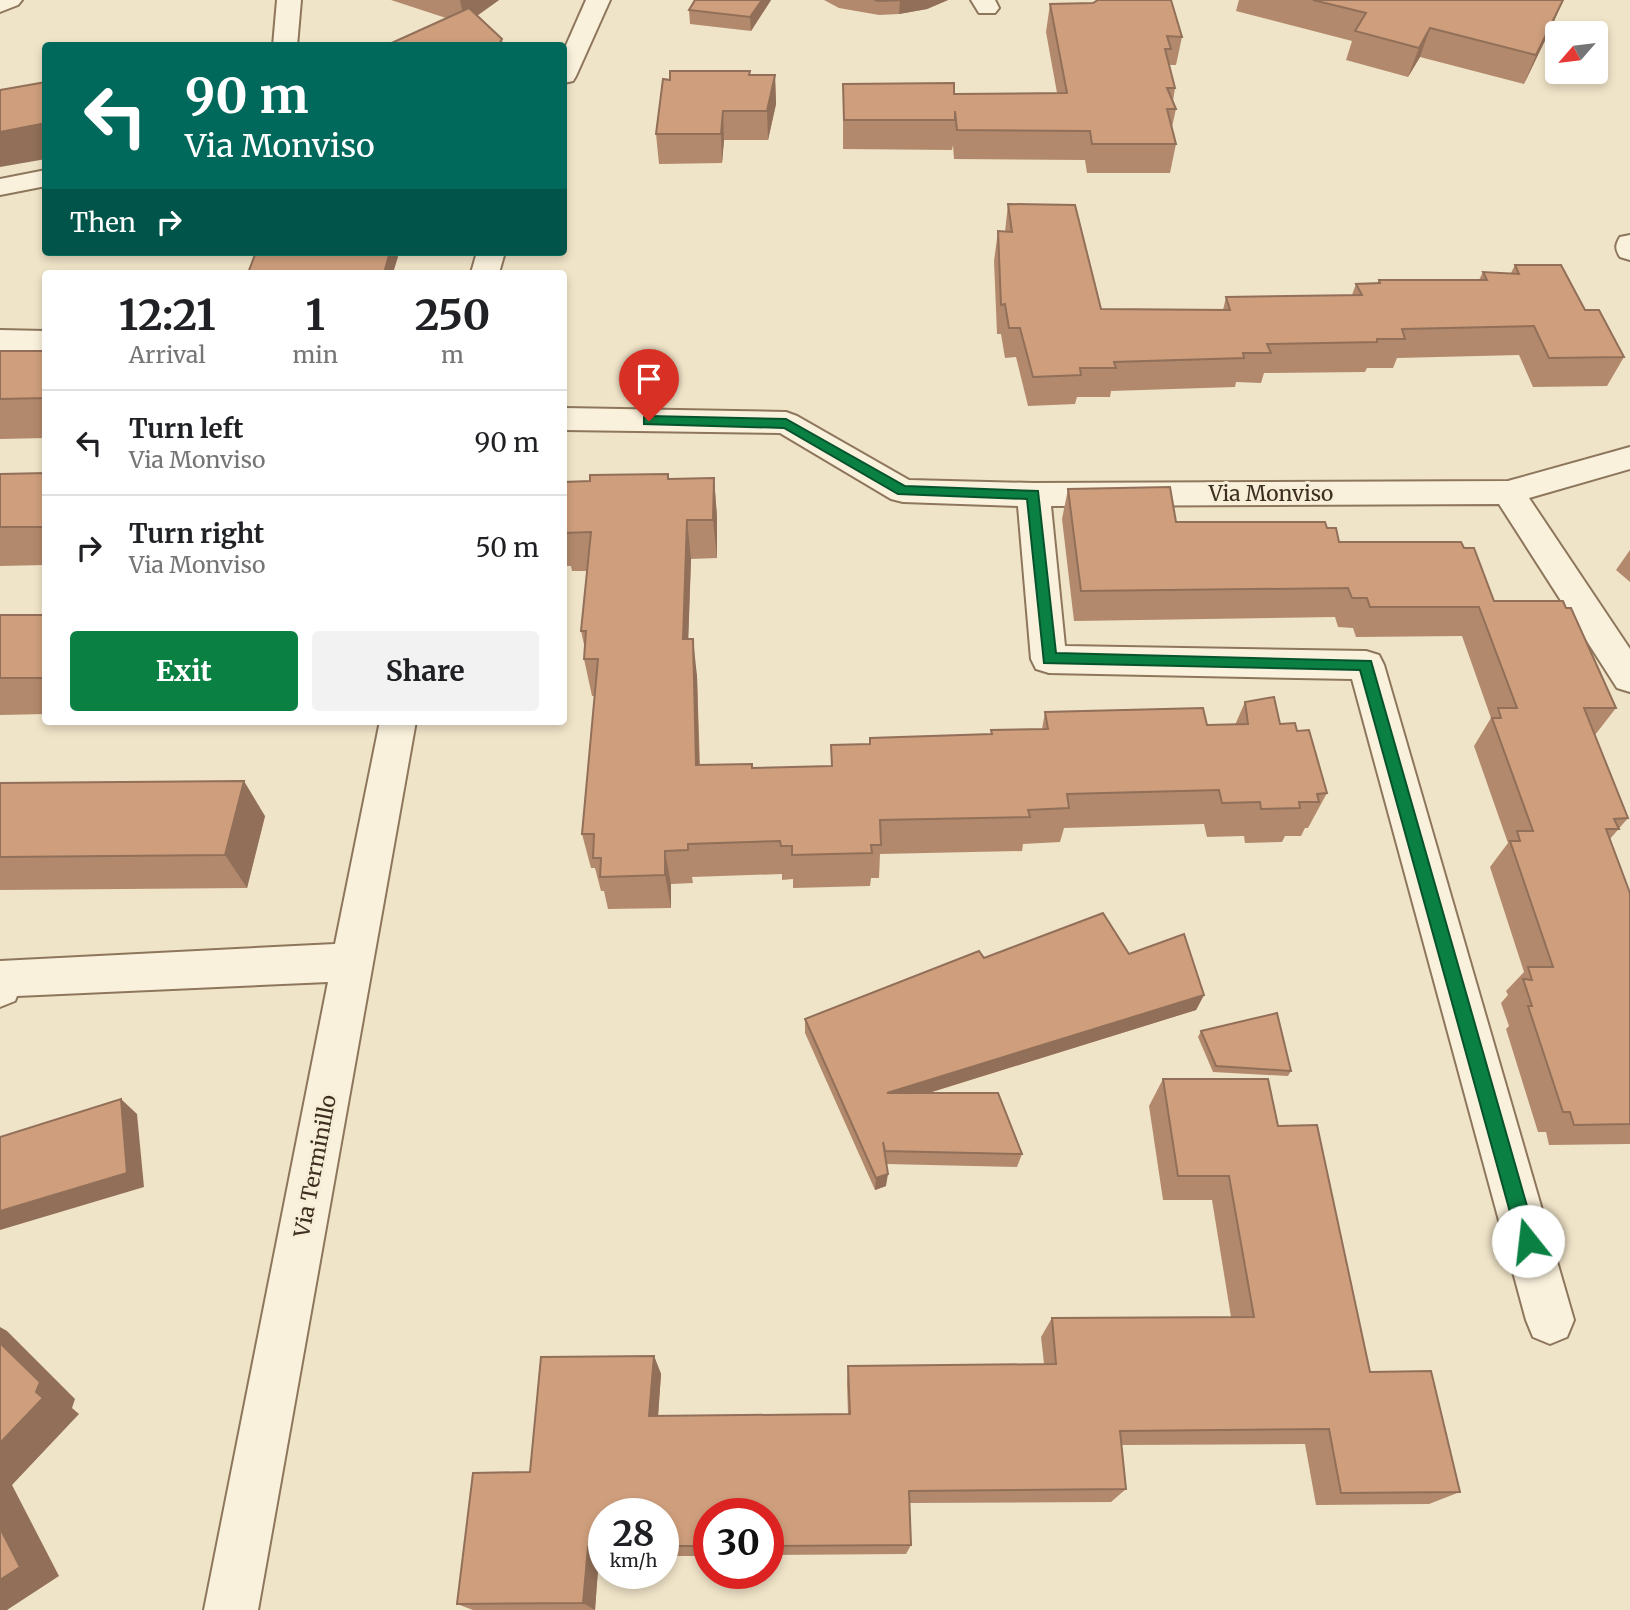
<!DOCTYPE html>
<style>
body{margin:0;font-family:Merriweather,serif;background:#f2f2f2;color:#202124;height:100vh;display:flex;flex-direction:column;font-size:26px;white-space:nowrap}
*{box-sizing:border-box;margin:0}
p{font-size:23px;color:#757577}
.icon{flex:none;width:38px;height:38px;fill:none;stroke:currentColor;stroke-width:2;stroke-linecap:round;stroke-linejoin:round}
.map{position:relative;flex:1;overflow:hidden}
.side{position:absolute;left:42px;top:270px;width:525px;height:455px;display:flex;flex-direction:column;background:#fff;border-radius:7px;box-shadow:0 4px 10px #0003}
.side>*{flex:none}
.hud{position:absolute;left:42px;top:42px;width:525px;height:214px;border-radius:7px;box-shadow:0 4px 10px #0003;background:#00695c;color:#fff;overflow:hidden}
.needle{width:46px;rotate:242deg}
.controls{position:absolute;left:1545px;top:21px;display:grid;gap:14px}
.controls a{display:grid;place-items:center;width:63px;height:63px;border-radius:7px;background:#fff;box-shadow:0 4px 10px #0003;font-size:35px}
.speed{position:absolute;left:588px;top:1498px;display:flex;gap:14px;font-size:35px;font-weight:700;text-align:center}
.speed>*{display:grid;place-content:center;width:91px;height:91px;border-radius:50%;background:#fff;box-shadow:0 4px 10px #0003;line-height:1}
.speed small{font-size:18px;font-weight:400}
.speed .limit{border:10px solid #d22;background:#fff;color:#111}
.pin{position:absolute;display:grid;place-items:center;width:60px;height:60px;color:#fff;margin:-72px -30px;border-radius:50% 50% 50% 0;rotate:-45deg;box-shadow:0 0 7px #0007}
.pin .icon{rotate:45deg}
.me{position:absolute;width:77px;margin:-38px;rotate:344deg;stroke-linejoin:round;filter:drop-shadow(0 0 5px #0008)}
.turn{display:flex;align-items:center;gap:24px;height:147px;padding:0 28px;font-size:32px}
.turn .icon{width:91px;height:91px;stroke-width:2.5}
.turn b{display:block;font-size:49px;line-height:60px}
.then{display:flex;align-items:center;height:66px;padding:0 28px;background:#0003;gap:14px;font-size:26px}
.eta{display:flex;justify-content:space-evenly;align-items:center;height:119px;text-align:center}
.eta b{font-size:42px;font-weight:700;line-height:49px}
.primary-button{display:flex;gap:14px;margin-top:auto;padding:14px 28px}
.primary-button a{flex:1;height:80px;border-radius:7px;background:#0b8043;color:#fff;font-size:28px;font-weight:700;line-height:80px;text-align:center}
.primary-button a+a{background:#f2f2f2;color:#202124}
ul{padding:0;list-style:none}
li{display:flex;align-items:center;gap:21px;height:105px;padding:0 28px;border-top:2px solid #e0e0e0}
li div{flex:1}
li b{display:block;font-size:26px}
li em{font-style:normal}
.map>svg:first-child{display:block}
.lines{fill:none;stroke-linecap:round;stroke-linejoin:round}
.minor-casing{stroke:#8d765c;stroke-width:4}
.minor{fill:#faf1dc;fill-rule:evenodd}
.wall{fill:#b2896c}
.shaded-wall{fill:#916f58}
.building{fill:#cf9f7d;stroke:#916f58;stroke-width:2}
.route{fill:#0b8043;stroke:#07532c;stroke-width:2}
.labels{text-anchor:middle;dominant-baseline:central;stroke-width:6;stroke-linejoin:round;paint-order:stroke}
.street-label{font-size:21px;fill:#3d2e20;stroke:#f7eed8}
</style>
<div class="map">
<svg width="1630" height="1610" viewBox="0 0 1630 1610">
<rect width="100%" height="100%" fill="#f0e4c8"/>
<g class="lines">
<defs>
<g id="minor">
<polygon points="0,0 22,0 18,5 0,12"/>
<polygon points="277,0 301,0 297,46 273,46"/>
<polygon points="586,0 610,0 576,76 573,81 564,83 564,50"/>
<polygon points="971,0 995,0 999,8 995,13 979,13"/>
<polygon points="46,170 46,186 0,195 0,179"/>
<path d="M1630,235V260L1620,257C1615,249 1615,245 1620,237Z"/>
<polygon points="477,252 505,252 499,273 471,273"/>
<polygon points="0,330 46,331 46,351 0,350"/>
<polygon points="564,408 786,412 797,416 909,480 1033,483 1508,481 1630,447 1630,469 1529,498 1630,649 1630,692 1617,688 1499,504 1051,506 1065,646 1366,651 1379,655 1384,665 1574,1320 1567,1337 1550,1344 1533,1337 1526,1320 1352,679 1049,673 1036,669 1031,659 1018,506 903,502 891,499 780,433 564,430"/>
<polygon points="380,721 416,721 258,1610 204,1610 328,982 17,996 15,1001 0,1007 0,961 335,944"/>
</g>
</defs>
<use href="#minor" class="minor-casing"/>
<use href="#minor" class="minor"/>
</g>
<g class="wall">
<polygon points="391,0 499,0 477,16 502,39 503,46 385,46 446,18"/>
<polygon points="771,0 751,31 690,24 689,10"/>
<polygon points="824,0 948,0 927,9 899,14 879,15 839,8"/>
<polygon points="1239,0 1563,0 1551,28 1524,84 1420,57 1408,77 1346,60 1352,41 1236,11"/>
<polygon points="1050,4 1182,37 1176,65 1169,65 1175,88 1173,101 1176,109 1172,127 1176,144 1170,173 1087,173 1085,160 954,159 953,145 952,150 843,149 843,84 954,94 1057,93 1046,32"/>
<polygon points="750,75 775,75 776,104 768,140 724,140 722,163 659,164 656,134 670,80"/>
<polygon points="1008,204 1101,309 1223,310 1226,297 1352,295 1356,284 1377,283 1379,280 1479,280 1483,272 1511,273 1515,265 1585,310 1624,357 1607,386 1533,387 1519,355 1397,358 1393,368 1367,368 1365,372 1264,373 1261,383 1236,382 1235,387 1111,391 1110,397 1077,397 1075,404 1028,406 1016,357 1005,358 1001,334 997,334 994,261 998,231 1005,232"/>
<polygon points="0,351 46,351 46,438 0,439"/>
<polygon points="46,473 46,565 0,566 0,474"/>
<polygon points="668,474 669,479 714,478 717,517 717,558 691,559 688,639 697,676 700,765 752,768 831,766 831,745 870,744 991,734 991,730 1042,729 1045,712 1207,725 1235,725 1245,702 1280,724 1297,731 1327,793 1308,828 1305,828 1301,836 1285,836 1282,842 1245,843 1244,836 1207,837 1204,824 1064,828 1060,842 1023,844 1022,851 880,854 879,878 871,878 870,886 793,888 793,879 782,880 782,874 692,877 693,883 671,884 671,908 608,909 604,891 601,891 595,868 591,868 582,834 595,696 592,696 584,659 585,649 581,631 587,571 572,571 571,566 564,566 564,482 590,481"/>
<polygon points="1068,489 1176,522 1327,528 1339,542 1464,548 1494,601 1616,708 1595,735 1628,818 1610,839 1630,893 1630,1144 1549,1145 1546,1132 1538,1132 1506,1029 1509,1026 1501,1003 1508,995 1506,991 1524,972 1490,867 1508,843 1474,746 1491,718 1462,636 1356,637 1353,628 1338,627 1335,617 1074,621 1062,519"/>
<polygon points="1630,550 1630,582 1616,570"/>
<polygon points="0,615 46,615 46,714 0,715"/>
<polygon points="0,783 265,816 247,888 0,890"/>
<polygon points="1129,954 1204,995 1196,1010 929,1093 1022,1154 1017,1167 886,1164 886,1186 875,1190 805,1033 805,1019"/>
<polygon points="1201,1031 1291,1071 1288,1076 1213,1072 1198,1037"/>
<polygon points="1163,1079 1278,1126 1370,1372 1460,1492 1429,1504 1316,1505 1305,1444 1121,1445 1126,1489 1111,1502 909,1503 911,1545 906,1554 768,1555 768,1514 709,1514 709,1556 663,1556 663,1514 604,1514 604,1556 599,1556 595,1610 473,1610 457,1604 530,1472 654,1356 661,1374 658,1416 848,1414 847,1383 848,1366 1044,1364 1041,1337 1052,1318 1231,1317 1212,1200 1163,1200 1149,1106"/>
</g>
<g class="shaded-wall">
<polygon points="460,0 499,0 465,24"/>
<polygon points="762,0 771,0 751,31 750,17"/>
<polygon points="904,0 948,0 927,9 899,14 900,1"/>
<polygon points="1563,0 1551,28 1524,84 1536,55"/>
<polygon points="1430,28 1420,57 1408,77 1419,48"/>
<polygon points="775,75 776,104 768,140 767,111"/>
<polygon points="723,111 724,140 722,163 721,134"/>
<polygon points="46,123 46,159 0,167 0,132"/>
<polygon points="390,252 396,252 398,257 393,273 384,273"/>
<polygon points="714,478 717,517 717,558 713,520"/>
<polygon points="687,520 691,559 687,676 683,639"/>
<polygon points="693,639 697,676 700,800 696,765"/>
<polygon points="244,781 265,816 247,888 225,855"/>
<polygon points="665,851 671,884 671,908 665,875"/>
<polygon points="1204,995 1196,1010 886,1106 887,1093"/>
<polygon points="121,1099 137,1114 144,1187 0,1230 0,1211"/>
<polygon points="888,1174 886,1186 875,1190 876,1178"/>
<polygon points="0,1327 7,1331 75,1399 72,1408 79,1414 12,1485 59,1576 7,1610 0,1610 0,1443 36,1392 0,1343"/>
<polygon points="654,1356 661,1374 657,1431 649,1416"/>
<polygon points="588,1547 599,1556 595,1610 583,1603"/>
</g>
<g class="building">
<polygon points="695,0 762,0 750,17 689,10"/>
<polygon points="874,0 904,0 879,1"/>
<polygon points="1098,0 1171,0 1182,37 1167,36 1171,49 1165,49 1175,88 1167,88 1176,109 1167,109 1176,144 1092,144 1090,131 957,130 955,111 955,120 844,120 843,84 954,83 954,94 1067,93 1050,4 1093,3"/>
<polygon points="1313,0 1563,0 1536,55 1430,28 1419,48 1355,31 1366,13"/>
<polygon points="469,8 502,39 498,46 385,46"/>
<polygon points="670,71 750,71 749,75 775,75 767,111 723,111 721,134 656,134 663,79 670,80"/>
<polygon points="46,82 46,123 0,132 0,90"/>
<polygon points="1008,204 1075,205 1101,309 1230,310 1226,297 1362,295 1356,284 1380,283 1379,280 1487,280 1483,272 1519,274 1515,265 1561,265 1585,310 1599,310 1624,357 1549,358 1534,326 1402,329 1405,339 1377,339 1377,342 1267,344 1271,353 1243,353 1244,358 1114,362 1116,368 1080,368 1081,375 1033,377 1020,328 1009,328 1005,304 1001,305 998,231 1012,232"/>
<polygon points="256,252 390,252 384,273 248,273"/>
<polygon points="0,351 46,351 46,398 0,399"/>
<polygon points="46,473 46,527 0,527 0,474"/>
<polygon points="668,474 668,479 714,478 713,520 687,520 683,639 693,639 696,765 752,764 752,768 832,766 831,745 870,744 870,738 992,734 991,730 1048,729 1045,712 1203,708 1207,725 1248,724 1245,702 1274,697 1280,724 1295,723 1297,731 1309,730 1327,793 1317,794 1319,802 1299,802 1300,808 1261,809 1260,802 1222,803 1219,790 1067,794 1069,808 1028,810 1030,817 880,820 881,845 871,845 872,853 792,855 792,846 781,846 780,841 688,844 688,850 665,851 665,875 600,877 601,858 593,858 594,834 582,834 598,659 584,659 586,631 581,631 591,532 564,533 565,527 564,527 564,482 590,481 590,475"/>
<polygon points="1170,487 1176,522 1325,522 1327,528 1336,528 1339,542 1461,542 1464,548 1474,548 1494,601 1563,601 1566,608 1571,608 1616,708 1584,708 1628,818 1614,819 1619,829 1606,829 1630,893 1630,1124 1574,1125 1570,1112 1563,1112 1528,1006 1532,1006 1523,979 1532,980 1528,967 1553,967 1510,841 1520,841 1517,831 1533,831 1492,718 1501,718 1498,708 1517,708 1479,607 1370,607 1367,598 1352,598 1348,588 1081,591 1068,489"/>
<rect x="0" y="615" width="46" height="63"/>
<polygon points="244,781 225,855 0,857 0,783"/>
<polygon points="1103,913 1129,954 1184,934 1204,995 887,1093 998,1093 1022,1154 885,1151 883,1142 888,1174 876,1178 805,1019 979,951 984,958"/>
<polygon points="1277,1013 1291,1071 1216,1066 1201,1031"/>
<polygon points="1163,1079 1268,1079 1278,1126 1317,1125 1370,1372 1431,1371 1460,1492 1341,1493 1329,1429 1120,1431 1126,1489 909,1491 911,1545 768,1546 768,1514 709,1514 709,1546 663,1546 663,1514 604,1514 604,1547 588,1547 583,1603 457,1604 473,1473 530,1472 541,1357 654,1356 649,1416 850,1414 848,1366 1056,1364 1052,1318 1254,1317 1229,1176 1178,1176"/>
<polygon points="121,1099 127,1173 0,1211 0,1137"/>
<polygon points="0,1343 40,1382 36,1392 43,1398 0,1443"/>
<polygon points="0,1528 20,1567 0,1580"/>
</g>
<polygon class="route" points="649,416 786,419 905,486 1038,491 1056,653 1371,661 1537,1241 1535,1248 1528,1251 1521,1248 1518,1241 1360,670 1044,663 1027,499 898,494 784,428 644,424 644,417"/>
<g class="labels">
<g class="street-label">
<text x="1271" y="493">Via Monviso</text>
<text transform="translate(315 1166) rotate(-79)">Via Terminillo</text>
</g>
</g>
</svg>
<div class="controls">
<a><svg class="needle" viewBox="-14 -14 28 28"><path d="M0-13l5 13h-10z" fill="#e53935"/><path d="M0 13l5-13h-10z" fill="#757577"/></svg></a>
</div>
<div class="speed"><div>28<small>km/h</small></div><div class="limit">30</div></div>
<div class="pin" style="left:649px;top:421px;background:#d93025"><svg class="icon" aria-label="arrive" viewBox="0 0 24 24"><path d="M6 21V4h12l-3 4 3 4H6"/></svg></div>
<svg class="me" style="left:1528px;top:1241px" viewBox="-20 -20 40 40"><circle r="19" fill="#fff"/><path d="M0-13L10 11 0 6-10 11z" fill="#0b8043"/></svg>
<div class="hud">
<div class="turn"><svg class="icon" aria-label="left" viewBox="0 0 24 24"><path d="M17 20v-9H6M10 6l-5 5 5 5"/></svg><div><b>90 m</b>Via Monviso</div></div>
<div class="then">Then<svg class="icon" aria-label="right" viewBox="0 0 24 24"><path d="M7 20v-9h11M14 6l5 5-5 5"/></svg></div>
</div>
<section class="side">
<div class="eta">
<div><b>12:21</b><p>Arrival</p></div>
<div><b>1</b><p>min</p></div>
<div><b>250</b><p>m</p></div>
</div>
<ul>
<li><svg class="icon" aria-label="left" viewBox="0 0 24 24"><path d="M17 20v-9H6M10 6l-5 5 5 5"/></svg><div><b>Turn left</b><p>Via Monviso</p></div><em>90 m</em></li>
<li><svg class="icon" aria-label="right" viewBox="0 0 24 24"><path d="M7 20v-9h11M14 6l5 5-5 5"/></svg><div><b>Turn right</b><p>Via Monviso</p></div><em>50 m</em></li>
</ul>
<div class="primary-button"><a>Exit</a><a>Share</a></div>
</section>
</div>
